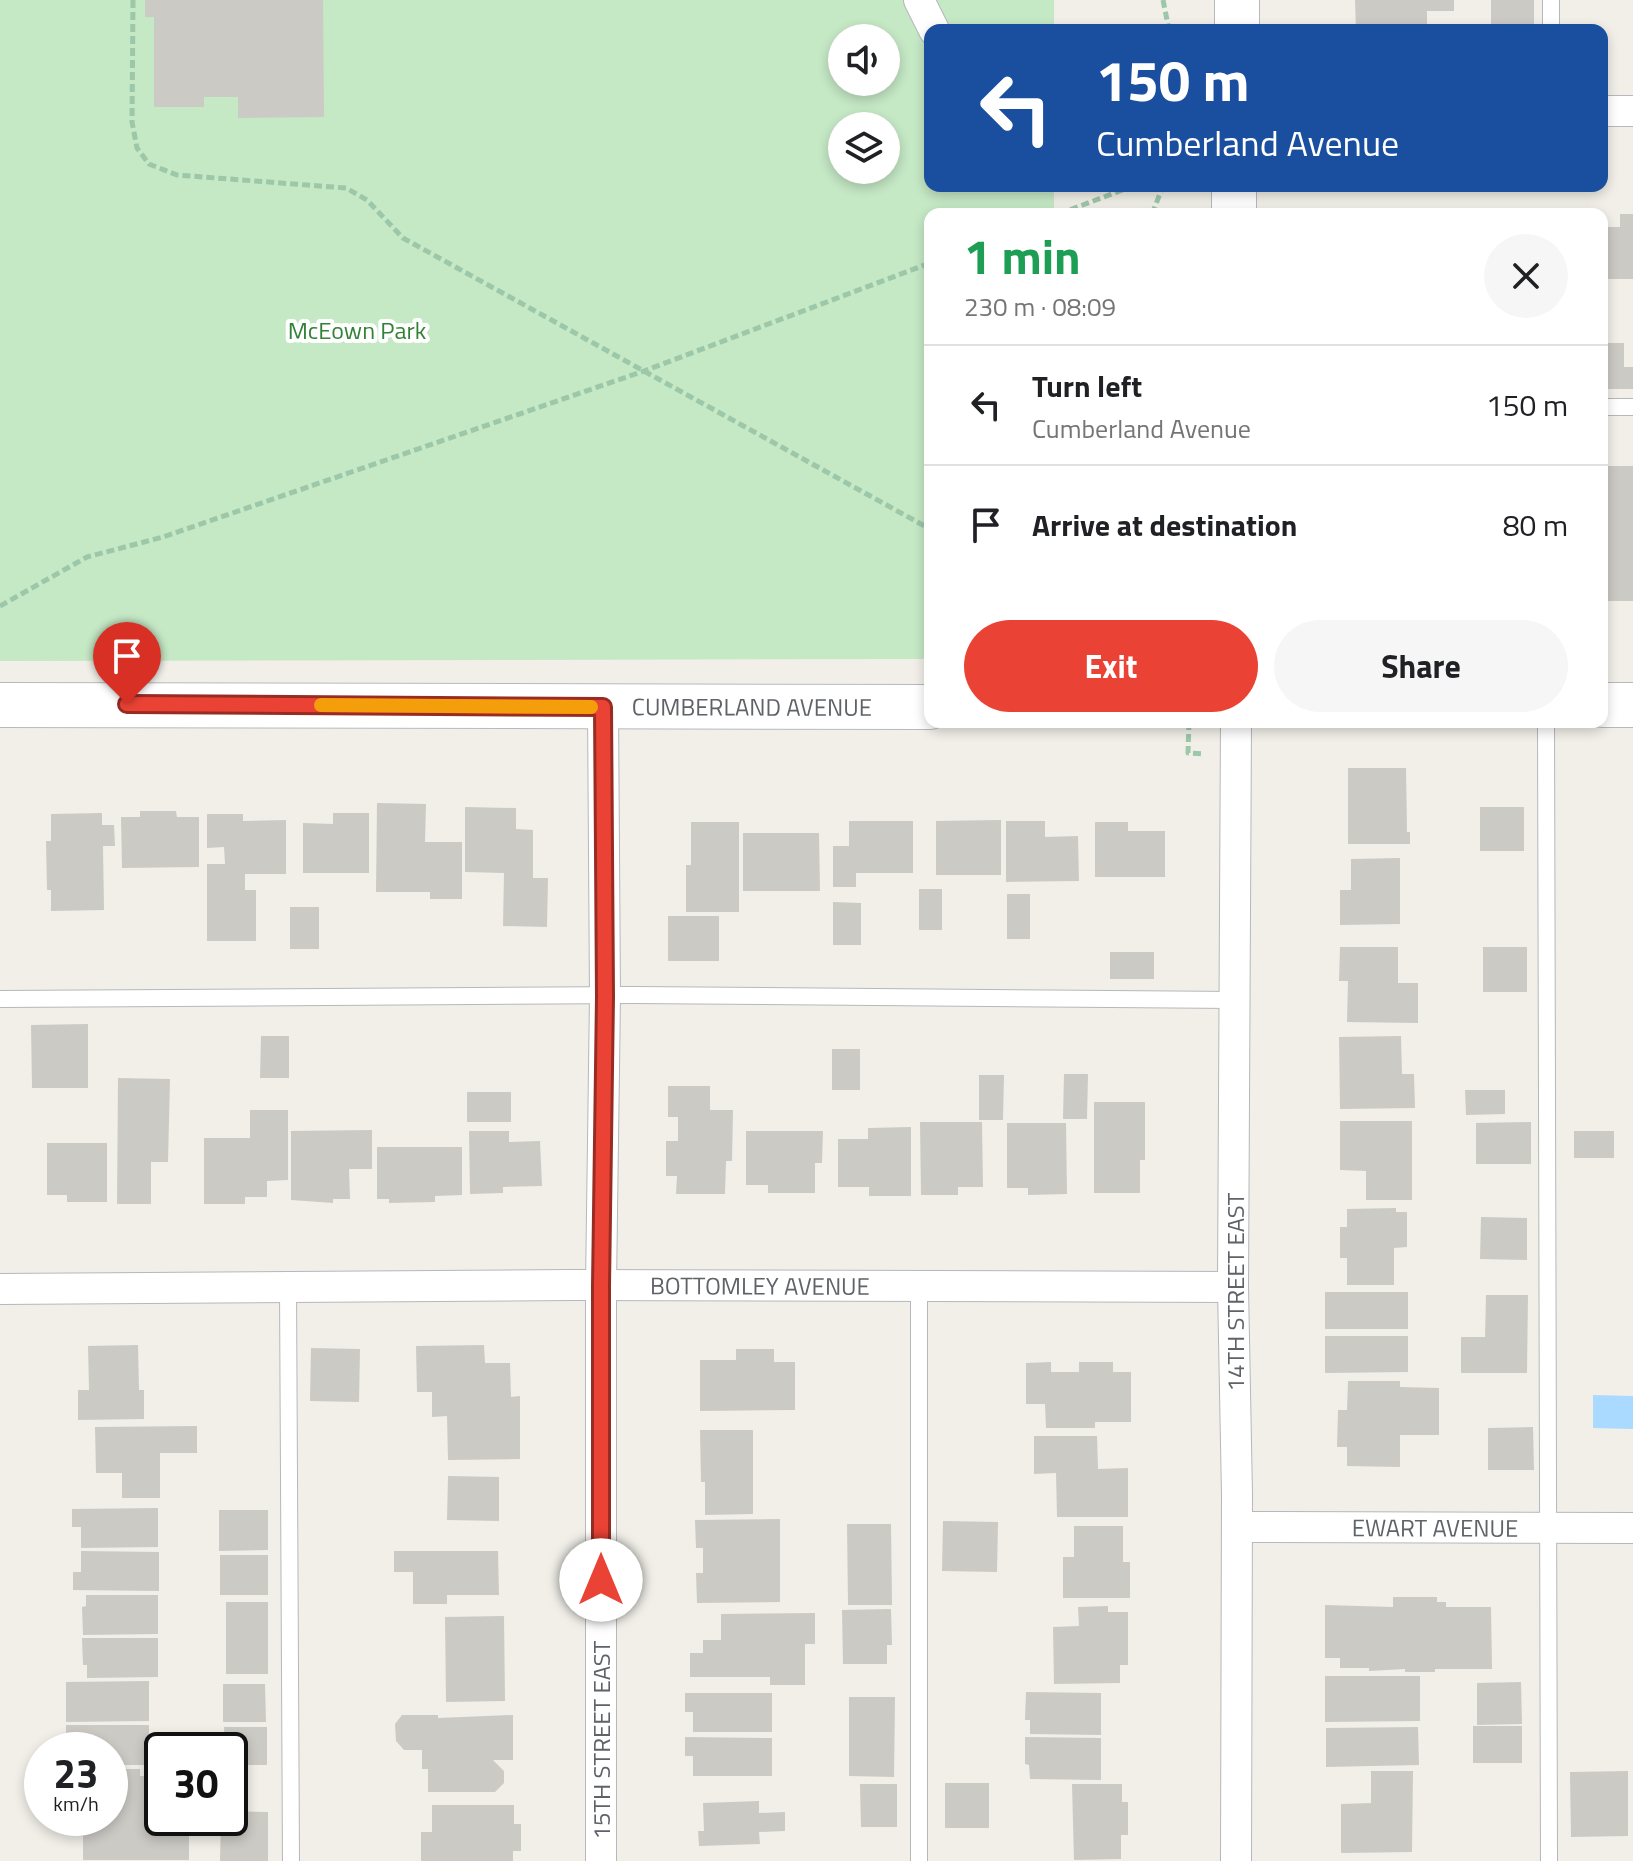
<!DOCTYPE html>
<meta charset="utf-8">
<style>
body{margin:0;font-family:"Titillium Web",sans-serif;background:#f6f6f6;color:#202124;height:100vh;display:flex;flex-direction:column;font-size:30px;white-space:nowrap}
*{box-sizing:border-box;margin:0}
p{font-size:26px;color:#757577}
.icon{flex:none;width:44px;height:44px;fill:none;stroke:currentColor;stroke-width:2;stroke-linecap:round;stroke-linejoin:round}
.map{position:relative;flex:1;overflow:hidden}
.sheet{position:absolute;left:924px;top:208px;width:684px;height:520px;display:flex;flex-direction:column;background:#fff;border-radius:16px;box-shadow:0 4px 12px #0003}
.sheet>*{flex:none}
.hud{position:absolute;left:924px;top:24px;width:684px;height:168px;border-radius:16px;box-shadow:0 4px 12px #0003;background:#1a4fa0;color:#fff;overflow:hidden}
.fabs{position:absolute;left:828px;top:24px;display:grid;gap:16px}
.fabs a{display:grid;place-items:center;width:72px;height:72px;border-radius:50%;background:#fff;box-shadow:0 4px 12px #0003;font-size:40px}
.speed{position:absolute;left:24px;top:1732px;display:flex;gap:16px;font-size:40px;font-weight:700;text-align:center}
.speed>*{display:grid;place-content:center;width:104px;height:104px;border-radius:50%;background:#fff;box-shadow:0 4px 12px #0003;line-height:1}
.speed small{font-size:20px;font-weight:400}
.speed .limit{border:4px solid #111;border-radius:12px;background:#fff;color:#111}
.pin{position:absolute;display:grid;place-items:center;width:68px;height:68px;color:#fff;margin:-82px -34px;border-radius:50% 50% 50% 0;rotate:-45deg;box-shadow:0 0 8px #0007}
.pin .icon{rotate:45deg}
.me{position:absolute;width:88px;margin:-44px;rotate:0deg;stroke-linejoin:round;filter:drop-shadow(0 0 6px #0008)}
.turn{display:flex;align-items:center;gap:28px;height:168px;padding:0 40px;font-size:36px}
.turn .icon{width:104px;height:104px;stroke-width:2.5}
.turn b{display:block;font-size:56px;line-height:68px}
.round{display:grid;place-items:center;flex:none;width:84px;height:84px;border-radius:42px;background:#f6f6f6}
.head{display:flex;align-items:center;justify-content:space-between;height:136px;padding:0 40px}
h1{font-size:48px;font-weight:700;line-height:60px;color:#1e9e55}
.action{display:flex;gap:16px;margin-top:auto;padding:16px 40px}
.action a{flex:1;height:92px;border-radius:48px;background:#ea4335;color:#fff;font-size:32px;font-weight:700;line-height:92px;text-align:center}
.action a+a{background:#f6f6f6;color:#202124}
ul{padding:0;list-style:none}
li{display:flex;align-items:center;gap:24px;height:120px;padding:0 40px;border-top:2px solid #e0e0e0}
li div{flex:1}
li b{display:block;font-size:30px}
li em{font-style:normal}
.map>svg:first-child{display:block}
.green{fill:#c5e8c5;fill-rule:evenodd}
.water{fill:#aadaff}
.building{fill:#cccac5}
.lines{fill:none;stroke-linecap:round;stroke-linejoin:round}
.lane-casing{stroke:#b5b8bc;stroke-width:18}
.street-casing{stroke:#b5b8bc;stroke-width:32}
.secondary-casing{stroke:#b6babf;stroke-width:46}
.path{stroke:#9cc7a9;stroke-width:5;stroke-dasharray:8 4;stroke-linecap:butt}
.lane{stroke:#fff;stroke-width:16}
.street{stroke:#fff;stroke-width:30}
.secondary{stroke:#fff;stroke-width:44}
.route-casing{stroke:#982c22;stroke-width:20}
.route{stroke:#ea4335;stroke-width:14}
.slow{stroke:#f59e0b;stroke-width:14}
.labels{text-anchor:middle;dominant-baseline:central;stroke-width:8;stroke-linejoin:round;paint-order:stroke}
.park-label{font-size:24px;fill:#348238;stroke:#fff}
.street-label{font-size:24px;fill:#5f6368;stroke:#fff}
</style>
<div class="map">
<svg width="1633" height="1861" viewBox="0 0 1633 1861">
<rect width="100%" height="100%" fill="#f1efe8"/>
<path class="green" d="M0,0H1054V30H930V186H1054V214H930V659L0,661ZM842,38H886V82H842ZM842,126H886V170H842Z"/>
<polygon class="water" points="1593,1395 1633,1396 1633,1429 1593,1428"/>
<g class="building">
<polygon points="145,0 323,0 324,117 238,118 238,97 204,97 204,107 154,107 154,17 145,17"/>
<polygon points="1355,0 1454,0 1454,11 1427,11 1427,30 1356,30"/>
<rect x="1491" y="0" width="43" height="30"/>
<polygon points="1620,214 1633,214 1633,279 1604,279 1604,227 1620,227"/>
<polygon points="1602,343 1624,343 1624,367 1633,367 1633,389 1602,389"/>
<rect x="1602" y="466" width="31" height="135"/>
<polygon points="1348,768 1406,768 1407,832 1410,832 1410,844 1348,844"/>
<polygon points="377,803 426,804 425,842 462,842 462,899 430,899 430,892 376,892"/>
<polygon points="465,807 516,808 516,829 533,830 533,878 548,878 547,927 503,926 504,873 465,872"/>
<rect x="1480" y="807" width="44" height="44"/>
<polygon points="140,811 176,811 177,817 199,817 199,867 122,868 121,817 140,817"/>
<polygon points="102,813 102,825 114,825 115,846 103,846 104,910 51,911 51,890 47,890 46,841 51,841 51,814"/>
<polygon points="333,813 369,813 369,873 303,873 303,823 333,824"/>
<polygon points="207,814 243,814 243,821 286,820 286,874 245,874 245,890 256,890 256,941 207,941 207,864 225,864 224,847 207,848"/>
<polygon points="1001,820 1001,875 936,875 936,821"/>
<polygon points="849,821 913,821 913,873 856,873 856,887 833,887 833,846 849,846"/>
<polygon points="1006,821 1045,821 1045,837 1078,836 1079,881 1006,882"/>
<polygon points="691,822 739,822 739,912 686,912 686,865 691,865"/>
<polygon points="1095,822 1128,822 1128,831 1165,831 1165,877 1095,877"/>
<polygon points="743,833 819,833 820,891 743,891"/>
<polygon points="1400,858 1400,924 1340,925 1340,890 1351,890 1351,859"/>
<rect x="919" y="889" width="23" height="41"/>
<rect x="1007" y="894" width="23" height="45"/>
<polygon points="833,902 861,903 861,945 833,945"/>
<rect x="290" y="907" width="29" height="42"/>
<rect x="668" y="916" width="51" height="45"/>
<polygon points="1340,947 1398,947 1398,983 1418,983 1418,1023 1347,1022 1348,981 1339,981"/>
<rect x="1483" y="947" width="44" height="45"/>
<rect x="1110" y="952" width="44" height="27"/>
<polygon points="88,1024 88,1088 32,1088 31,1025"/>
<polygon points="261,1036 289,1036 289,1078 260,1078"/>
<polygon points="1401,1036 1402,1074 1414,1074 1415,1108 1340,1109 1339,1037"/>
<rect x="832" y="1049" width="28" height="41"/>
<polygon points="1064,1074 1088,1074 1087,1119 1063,1119"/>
<polygon points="979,1075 1004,1075 1003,1120 979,1120"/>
<polygon points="118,1078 170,1079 168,1162 151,1162 151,1204 117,1204"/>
<polygon points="668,1086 710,1086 710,1110 733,1110 732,1161 726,1161 725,1194 676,1194 677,1176 666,1176 666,1141 678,1141 678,1117 668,1117"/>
<polygon points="1465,1090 1505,1090 1505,1114 1466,1115"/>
<rect x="467" y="1092" width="44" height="30"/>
<polygon points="1094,1102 1145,1102 1145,1160 1140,1160 1140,1193 1094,1193"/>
<polygon points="250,1110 288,1110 288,1180 267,1181 267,1197 245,1197 245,1204 204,1204 204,1138 250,1138"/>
<polygon points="1340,1121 1412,1121 1412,1200 1366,1200 1366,1171 1340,1170"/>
<polygon points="920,1122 982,1122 983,1187 958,1187 958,1195 921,1195"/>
<polygon points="1531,1122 1531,1164 1476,1164 1476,1123"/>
<polygon points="1007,1123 1066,1123 1067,1194 1028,1195 1028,1188 1007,1188"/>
<polygon points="911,1127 911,1196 869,1196 869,1187 838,1187 838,1139 868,1139 868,1128"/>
<polygon points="372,1130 372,1169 349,1169 350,1199 333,1199 333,1203 291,1200 291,1131"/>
<polygon points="469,1131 509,1131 509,1142 540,1141 542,1186 503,1187 503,1193 470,1194"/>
<polygon points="746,1131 823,1131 822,1163 815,1163 815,1193 768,1193 768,1185 746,1185"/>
<rect x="1574" y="1131" width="40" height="27"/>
<polygon points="47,1143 107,1143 107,1202 67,1202 67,1195 47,1195"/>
<polygon points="377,1147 462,1147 462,1195 435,1196 435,1202 389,1203 389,1199 377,1199"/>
<polygon points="1396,1208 1396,1212 1407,1212 1407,1247 1394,1248 1394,1285 1347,1285 1347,1258 1340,1258 1340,1227 1347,1227 1347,1209"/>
<polygon points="1481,1217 1527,1218 1527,1260 1480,1259"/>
<rect x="1325" y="1292" width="83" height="37"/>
<polygon points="1486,1295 1528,1295 1527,1373 1461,1373 1461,1337 1485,1337"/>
<polygon points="1325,1336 1408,1336 1408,1372 1325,1373"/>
<polygon points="138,1345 139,1390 144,1390 144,1419 78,1420 78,1390 89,1390 88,1346"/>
<polygon points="484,1345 485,1363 510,1363 511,1397 520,1396 520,1459 448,1460 447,1416 432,1417 432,1392 417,1392 416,1346"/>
<polygon points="311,1348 360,1349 359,1402 310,1401"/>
<polygon points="736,1349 774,1349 774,1362 795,1362 795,1410 700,1411 700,1360 736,1360"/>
<polygon points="1051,1362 1051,1372 1079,1372 1079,1362 1113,1362 1113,1372 1131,1372 1131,1422 1095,1422 1095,1428 1046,1428 1045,1404 1026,1404 1026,1363"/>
<polygon points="1348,1381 1400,1381 1400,1387 1439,1388 1439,1435 1400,1435 1400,1467 1347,1466 1347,1447 1337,1447 1338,1410 1347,1410"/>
<polygon points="197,1426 197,1453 160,1453 160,1498 122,1498 122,1473 96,1473 95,1427"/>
<polygon points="1533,1427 1534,1470 1488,1470 1488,1428"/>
<polygon points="700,1430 753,1430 753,1514 705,1515 705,1482 701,1482"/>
<polygon points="1034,1436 1097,1436 1098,1469 1128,1468 1128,1517 1057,1517 1056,1473 1034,1474"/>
<polygon points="448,1476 499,1477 499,1521 447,1520"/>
<polygon points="158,1508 158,1547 81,1548 81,1527 72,1527 72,1509"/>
<polygon points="219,1510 268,1510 268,1550 219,1551"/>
<polygon points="780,1519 780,1602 697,1603 696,1573 703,1573 703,1548 696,1548 695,1520"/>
<polygon points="943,1521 998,1522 997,1572 942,1571"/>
<polygon points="847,1524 891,1524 892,1605 848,1605"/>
<polygon points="1074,1526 1123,1526 1123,1562 1130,1562 1130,1598 1063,1598 1063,1557 1074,1557"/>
<polygon points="81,1551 159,1552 159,1591 73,1590 73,1572 81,1572"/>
<polygon points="394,1551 498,1551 499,1595 447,1595 447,1604 413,1604 413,1572 394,1572"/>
<rect x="220" y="1555" width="48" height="40"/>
<polygon points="86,1595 158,1595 158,1634 83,1635 82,1607 86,1606"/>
<polygon points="1393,1597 1437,1597 1437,1602 1446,1602 1446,1607 1491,1607 1492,1669 1435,1669 1435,1672 1405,1672 1405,1669 1369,1671 1369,1668 1340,1668 1340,1658 1325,1658 1325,1605 1393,1607"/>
<rect x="226" y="1602" width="42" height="72"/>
<polygon points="1108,1606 1108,1612 1128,1612 1128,1665 1120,1665 1120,1683 1054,1684 1053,1627 1079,1626 1078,1607"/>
<polygon points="891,1609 892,1645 887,1645 887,1664 843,1664 842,1610"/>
<polygon points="815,1613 815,1644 805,1644 805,1685 770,1685 770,1677 690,1677 690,1653 703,1653 703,1640 721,1640 721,1614"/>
<polygon points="504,1616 505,1701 446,1702 445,1617"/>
<polygon points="82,1638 158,1638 158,1677 87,1678 87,1665 83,1665"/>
<polygon points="1325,1676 1420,1676 1420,1721 1325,1722"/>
<polygon points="149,1681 149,1721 66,1722 66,1682"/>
<polygon points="1521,1682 1522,1724 1477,1725 1477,1683"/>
<polygon points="223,1684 265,1684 266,1722 223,1722"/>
<polygon points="1026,1692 1101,1693 1101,1735 1030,1734 1030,1720 1025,1720"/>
<polygon points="685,1693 772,1693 772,1732 693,1732 693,1712 685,1712"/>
<polygon points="849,1697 895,1697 894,1777 849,1776"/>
<polygon points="402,1715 438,1715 438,1718 513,1715 513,1760 493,1760 504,1771 504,1783 495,1792 428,1792 428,1769 422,1769 422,1750 404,1750 396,1741 395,1724"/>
<polygon points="66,1725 149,1725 149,1765 110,1765 110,1750 66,1750"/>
<rect x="1473" y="1726" width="49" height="37"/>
<polygon points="224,1727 267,1727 267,1765 230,1765 230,1750 225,1750"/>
<polygon points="1418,1727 1419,1765 1326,1767 1326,1728"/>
<polygon points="685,1737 772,1738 772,1776 693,1776 693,1756 685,1756"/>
<polygon points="1025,1737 1101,1738 1101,1780 1030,1779 1029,1765 1025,1764"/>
<polygon points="110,1769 140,1769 140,1776 162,1776 163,1831 189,1831 189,1860 83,1860 83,1836 80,1836 80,1818 110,1818"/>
<polygon points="1371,1771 1413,1771 1412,1852 1341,1853 1341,1804 1371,1803"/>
<polygon points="1628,1771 1628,1836 1571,1837 1570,1772"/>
<rect x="945" y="1783" width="44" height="45"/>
<polygon points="860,1784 897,1784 897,1827 861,1827"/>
<polygon points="1072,1784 1122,1784 1122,1802 1128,1802 1128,1835 1121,1835 1121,1859 1074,1860"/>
<polygon points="759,1801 759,1813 785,1812 785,1831 759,1832 760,1844 699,1846 698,1831 704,1831 703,1803"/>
<polygon points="432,1805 514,1805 514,1824 521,1824 521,1851 513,1851 513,1861 421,1861 421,1832 432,1832"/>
<polygon points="230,1811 268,1812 268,1861 220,1861 221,1818 230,1818"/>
</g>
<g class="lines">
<defs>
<g id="lane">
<polyline points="1551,0 1551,30"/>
<polyline points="1602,407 1633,407"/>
<polyline points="1546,722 1549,1861"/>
<polyline points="0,999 633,995 1236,1000"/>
<polyline points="288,1286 291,1861"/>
<polyline points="919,1286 919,1861"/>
</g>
<g id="street">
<polyline points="919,0 934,30"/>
<polyline points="1602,111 1633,111"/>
<path id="s1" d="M0,1289L571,1285L1233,1287"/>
<path id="s2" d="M1237,1527L1633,1528"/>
<polyline points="601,1861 601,1286 605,996 603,707"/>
<polyline points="1236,1861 1237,1495 1233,1287 1236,722"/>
</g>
<g id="secondary">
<polyline points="1237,0 1237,30"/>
<polyline points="1234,214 1234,186"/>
<path id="s3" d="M0,705L930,707"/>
<polyline points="1602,705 1633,705"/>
</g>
</defs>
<use href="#lane" class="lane-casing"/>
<use href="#street" class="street-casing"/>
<use href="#secondary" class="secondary-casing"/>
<g class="path">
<polyline points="133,0 132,122 137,148 149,164 177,175 346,188 367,200 403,238 930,529"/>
<polyline points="1163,0 1169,30"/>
<polyline points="1059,214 1133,186"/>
<polyline points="1152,214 1163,186"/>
<polyline points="0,606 87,557 163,537 644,371 930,263"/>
<polyline points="1189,722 1188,753 1203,754"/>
</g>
<use href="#lane" class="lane"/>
<use href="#street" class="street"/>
<use href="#secondary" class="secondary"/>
</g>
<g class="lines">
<defs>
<polyline id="route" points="127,704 603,707 605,996 601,1286 601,1580"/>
</defs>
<use href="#route" class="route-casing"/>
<use href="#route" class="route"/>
<polyline class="slow" points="321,705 591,707"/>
</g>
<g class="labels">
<g class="park-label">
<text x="357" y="330">McEown Park</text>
</g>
<g class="street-label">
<text stroke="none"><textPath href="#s3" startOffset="752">CUMBERLAND AVENUE</textPath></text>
<text stroke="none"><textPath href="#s1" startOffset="760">BOTTOMLEY AVENUE</textPath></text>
<text transform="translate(1235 1292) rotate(-90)">14TH STREET EAST</text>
<text stroke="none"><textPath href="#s2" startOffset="198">EWART AVENUE</textPath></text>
<text transform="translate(601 1740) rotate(-90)">15TH STREET EAST</text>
</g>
</g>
</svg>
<div class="fabs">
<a><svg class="icon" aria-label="sound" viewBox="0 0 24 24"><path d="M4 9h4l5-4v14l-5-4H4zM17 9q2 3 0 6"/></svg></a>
<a><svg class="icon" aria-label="layers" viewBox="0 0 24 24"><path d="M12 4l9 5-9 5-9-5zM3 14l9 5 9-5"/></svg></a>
</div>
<div class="speed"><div>23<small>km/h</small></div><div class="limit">30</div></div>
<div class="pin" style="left:127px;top:704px;background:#d93025"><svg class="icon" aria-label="arrive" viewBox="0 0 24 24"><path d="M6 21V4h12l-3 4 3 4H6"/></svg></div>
<svg class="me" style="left:601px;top:1580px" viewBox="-20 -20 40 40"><circle r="19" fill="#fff"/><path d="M0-13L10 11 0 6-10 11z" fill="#ea4335"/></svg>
<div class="hud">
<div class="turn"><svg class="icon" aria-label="left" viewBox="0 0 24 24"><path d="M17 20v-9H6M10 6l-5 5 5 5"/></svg><div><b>150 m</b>Cumberland Avenue</div></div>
</div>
<section class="sheet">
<div class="head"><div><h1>1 min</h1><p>230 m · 08:09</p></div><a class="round"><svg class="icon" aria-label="close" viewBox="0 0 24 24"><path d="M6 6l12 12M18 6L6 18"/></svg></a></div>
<ul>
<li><svg class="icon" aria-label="left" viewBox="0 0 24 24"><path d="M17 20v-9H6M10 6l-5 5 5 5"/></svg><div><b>Turn left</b><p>Cumberland Avenue</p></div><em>150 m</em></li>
<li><svg class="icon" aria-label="arrive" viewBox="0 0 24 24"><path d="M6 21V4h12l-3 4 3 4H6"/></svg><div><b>Arrive at destination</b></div><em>80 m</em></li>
</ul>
<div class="action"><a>Exit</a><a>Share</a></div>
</section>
</div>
